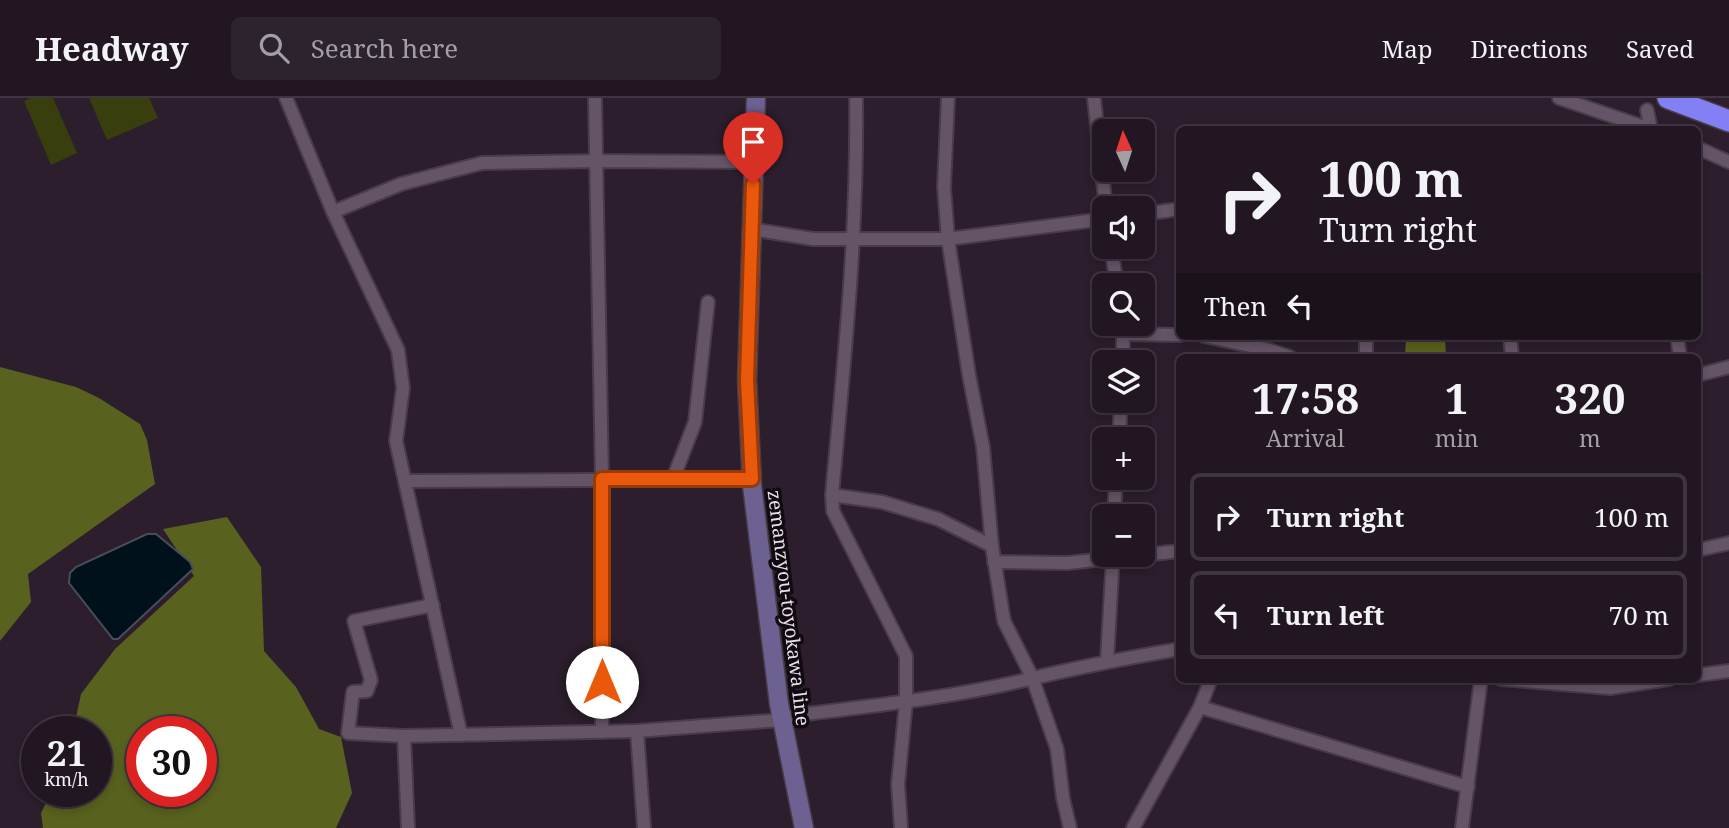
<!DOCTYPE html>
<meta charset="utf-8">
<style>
body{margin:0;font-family:"Noto Serif",serif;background:#2d232f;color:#f1f3f6;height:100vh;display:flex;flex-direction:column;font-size:26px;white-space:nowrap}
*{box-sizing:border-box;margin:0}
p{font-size:23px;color:#a29fa5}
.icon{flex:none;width:38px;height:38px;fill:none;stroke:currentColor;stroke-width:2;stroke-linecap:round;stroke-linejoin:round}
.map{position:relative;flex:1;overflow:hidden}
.details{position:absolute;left:1176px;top:256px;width:525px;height:329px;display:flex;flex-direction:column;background:#211622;border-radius:10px;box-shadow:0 4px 10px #0003,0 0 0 2px #3e3540}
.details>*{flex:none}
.hud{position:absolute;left:1176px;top:28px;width:525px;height:214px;border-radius:10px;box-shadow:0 4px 10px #0003,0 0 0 2px #3e3540;background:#211622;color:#f1f3f6;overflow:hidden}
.needle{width:46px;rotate:357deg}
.tools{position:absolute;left:1092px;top:21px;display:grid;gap:14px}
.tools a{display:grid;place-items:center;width:63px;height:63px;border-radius:10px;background:#211622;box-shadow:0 4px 10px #0003,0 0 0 2px #3e3540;font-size:35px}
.speed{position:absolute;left:21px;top:618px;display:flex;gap:14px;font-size:35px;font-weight:700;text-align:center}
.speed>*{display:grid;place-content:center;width:91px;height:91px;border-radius:50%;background:#211622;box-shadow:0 4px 10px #0003,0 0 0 2px #3e3540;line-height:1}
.speed small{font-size:18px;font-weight:400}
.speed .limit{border:10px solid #d22;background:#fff;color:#111}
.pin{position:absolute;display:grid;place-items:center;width:60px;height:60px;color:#fff;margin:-72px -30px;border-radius:50% 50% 50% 0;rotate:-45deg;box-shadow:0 0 7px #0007}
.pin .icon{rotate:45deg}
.me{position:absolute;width:77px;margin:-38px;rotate:0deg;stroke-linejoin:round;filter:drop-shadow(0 0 5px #0008)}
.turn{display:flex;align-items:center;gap:24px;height:147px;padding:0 28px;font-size:32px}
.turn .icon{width:91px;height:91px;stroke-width:2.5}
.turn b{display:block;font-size:49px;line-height:60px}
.then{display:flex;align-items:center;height:66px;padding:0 28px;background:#0003;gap:14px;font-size:26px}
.eta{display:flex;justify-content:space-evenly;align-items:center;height:119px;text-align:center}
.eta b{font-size:42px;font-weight:700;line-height:49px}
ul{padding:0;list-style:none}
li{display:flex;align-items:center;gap:21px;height:88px;margin:0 14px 10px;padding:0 14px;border:4px solid #3e3540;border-radius:10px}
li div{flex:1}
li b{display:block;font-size:26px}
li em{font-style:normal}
header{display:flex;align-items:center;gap:42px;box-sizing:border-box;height:98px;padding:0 35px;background:#211622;border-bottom:2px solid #3e3540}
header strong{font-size:33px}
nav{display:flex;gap:38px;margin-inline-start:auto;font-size:24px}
.search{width:490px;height:63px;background:#2d232f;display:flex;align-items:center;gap:18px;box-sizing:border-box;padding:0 24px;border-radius:10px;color:#a29fa5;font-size:26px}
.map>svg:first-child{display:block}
.green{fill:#383e0c}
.forest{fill:#58611e;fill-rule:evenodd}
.water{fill:#00111b;stroke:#464f59;stroke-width:2}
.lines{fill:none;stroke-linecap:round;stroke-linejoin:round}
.street-casing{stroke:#473c48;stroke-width:16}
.secondary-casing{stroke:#473c48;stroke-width:21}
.highway-casing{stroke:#473c48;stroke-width:24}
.street{stroke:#645466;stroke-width:12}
.secondary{stroke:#6d6191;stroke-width:18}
.highway{stroke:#8380f6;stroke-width:21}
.route-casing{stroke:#983908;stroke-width:18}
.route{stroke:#ea580c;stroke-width:12}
.labels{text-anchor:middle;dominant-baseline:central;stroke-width:7;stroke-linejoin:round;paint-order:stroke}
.street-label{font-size:19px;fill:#e8dfe9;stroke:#110b11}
</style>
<header>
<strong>Headway</strong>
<div class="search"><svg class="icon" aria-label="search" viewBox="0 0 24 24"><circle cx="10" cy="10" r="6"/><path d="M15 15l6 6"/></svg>Search here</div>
<nav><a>Map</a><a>Directions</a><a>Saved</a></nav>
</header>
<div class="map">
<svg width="1729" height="730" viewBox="0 0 1729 730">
<rect width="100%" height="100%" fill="#2c1e2d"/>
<g class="green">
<polygon points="30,0 53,0 77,55 51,67 24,3"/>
<polygon points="89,0 149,0 158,20 107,42"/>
</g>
<g class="forest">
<polygon points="1406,238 1445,238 1446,259 1405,259"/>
<polygon points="0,269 76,289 99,300 140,326 147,342 155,386 28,476 31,504 0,543"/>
<path d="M227,419L261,469L264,553L296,589L319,631L341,639L352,695L336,730H43L41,715L52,693H96V634L73,633L81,596L115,551L194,478L163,431ZM142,634H201V693H142Z"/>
</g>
<polygon class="water" points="147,436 156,436 190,464 193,471 118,541 113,541 69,485 70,475 76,469"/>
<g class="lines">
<defs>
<g id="street">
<polyline points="286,0 333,114 398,252 403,290 396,343 461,637"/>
<polyline points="595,0 602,381 602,634"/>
<path d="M856,0C858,133 844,265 832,397L833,413L906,558V604L898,686L901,730"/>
<polyline points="948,0 944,89 948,141 969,277 983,349 992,448 1004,523 1032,579 1057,651 1063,700 1070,730"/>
<polyline points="1094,0 1106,110"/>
<polyline points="1559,0 1653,32"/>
<polyline points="1647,12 1651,32"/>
<polyline points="1698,50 1729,64"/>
<polyline points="333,114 401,86 482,65 596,63 753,64"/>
<polyline points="1143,116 1180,111"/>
<polyline points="751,131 813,141 948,141 1104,121"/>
<polyline points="1111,149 1117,187"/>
<polyline points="1123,226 1123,264"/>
<polyline points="1125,236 1180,237"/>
<polyline points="1204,238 1269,252 1290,259"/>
<polyline points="1366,238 1366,259"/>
<polyline points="1510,238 1512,259"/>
<polyline points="1677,238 1680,259"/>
<polyline points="1698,277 1729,269"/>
<polyline points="1119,341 1121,303"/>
<polyline points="673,381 695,324 708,204"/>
<polyline points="405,383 752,381"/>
<polyline points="832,397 882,404 938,421 992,448"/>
<polyline points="1114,418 1116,380"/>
<polyline points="1698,452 1729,445"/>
<polyline points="994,464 1067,465 1180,453"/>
<polyline points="1107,563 1113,457"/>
<polyline points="1698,577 1729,573"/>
<polyline points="1501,581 1610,590 1669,581"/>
<polyline points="1200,609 1468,689"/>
<polyline points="637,633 644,730"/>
<polyline points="404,638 348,635 353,594 367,593 371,582 354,523 433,507"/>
<path d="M408,730L404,638L637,633L781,622L797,617C872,608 948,600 1021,583C1074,570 1126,560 1180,551"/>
<polyline points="1133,730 1200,609 1211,581"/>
<polyline points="1462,730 1481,581"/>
</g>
<polyline id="secondary" points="756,0 747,282 752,387 779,606 804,730"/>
<polyline id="highway" points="1668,0 1729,23"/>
</defs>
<use href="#street" class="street-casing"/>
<use href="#secondary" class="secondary-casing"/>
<use href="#highway" class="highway-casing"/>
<use href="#street" class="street"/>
<use href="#secondary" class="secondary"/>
<use href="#highway" class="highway"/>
</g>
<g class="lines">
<defs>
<polyline id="route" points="602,584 602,381 752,381 747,282 753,86"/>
</defs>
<use href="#route" class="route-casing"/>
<use href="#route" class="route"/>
</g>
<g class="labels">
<g class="street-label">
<text transform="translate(789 510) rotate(83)">zemanzyou-toyokawa line</text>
</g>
</g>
</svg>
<div class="tools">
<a><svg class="needle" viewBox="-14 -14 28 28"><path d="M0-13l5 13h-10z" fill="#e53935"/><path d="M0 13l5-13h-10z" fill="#a29fa5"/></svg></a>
<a><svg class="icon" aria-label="sound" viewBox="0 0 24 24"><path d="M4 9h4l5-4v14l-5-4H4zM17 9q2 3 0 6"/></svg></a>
<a><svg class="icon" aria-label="search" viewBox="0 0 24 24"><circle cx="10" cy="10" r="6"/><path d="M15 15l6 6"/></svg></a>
<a><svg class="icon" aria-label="layers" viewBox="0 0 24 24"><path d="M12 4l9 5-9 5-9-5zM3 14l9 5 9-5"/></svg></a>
<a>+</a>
<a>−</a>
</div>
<div class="speed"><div>21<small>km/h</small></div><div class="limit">30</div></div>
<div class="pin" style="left:753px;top:86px;background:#d93025"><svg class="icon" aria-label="arrive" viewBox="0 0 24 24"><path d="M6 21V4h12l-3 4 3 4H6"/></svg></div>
<svg class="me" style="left:602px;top:584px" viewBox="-20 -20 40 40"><circle r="19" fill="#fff"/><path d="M0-13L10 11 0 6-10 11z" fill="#ea580c"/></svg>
<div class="hud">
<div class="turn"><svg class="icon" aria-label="right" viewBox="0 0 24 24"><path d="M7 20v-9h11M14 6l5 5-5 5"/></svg><div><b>100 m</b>Turn right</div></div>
<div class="then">Then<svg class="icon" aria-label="left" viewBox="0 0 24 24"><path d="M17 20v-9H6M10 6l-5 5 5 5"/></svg></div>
</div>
<section class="details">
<div class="eta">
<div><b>17:58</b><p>Arrival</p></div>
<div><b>1</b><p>min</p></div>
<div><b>320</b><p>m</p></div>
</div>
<ul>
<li><svg class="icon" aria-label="right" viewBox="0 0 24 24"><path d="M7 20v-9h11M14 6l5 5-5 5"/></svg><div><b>Turn right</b></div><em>100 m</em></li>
<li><svg class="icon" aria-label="left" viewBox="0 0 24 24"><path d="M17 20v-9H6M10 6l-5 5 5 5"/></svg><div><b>Turn left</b></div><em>70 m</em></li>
</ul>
</section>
</div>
